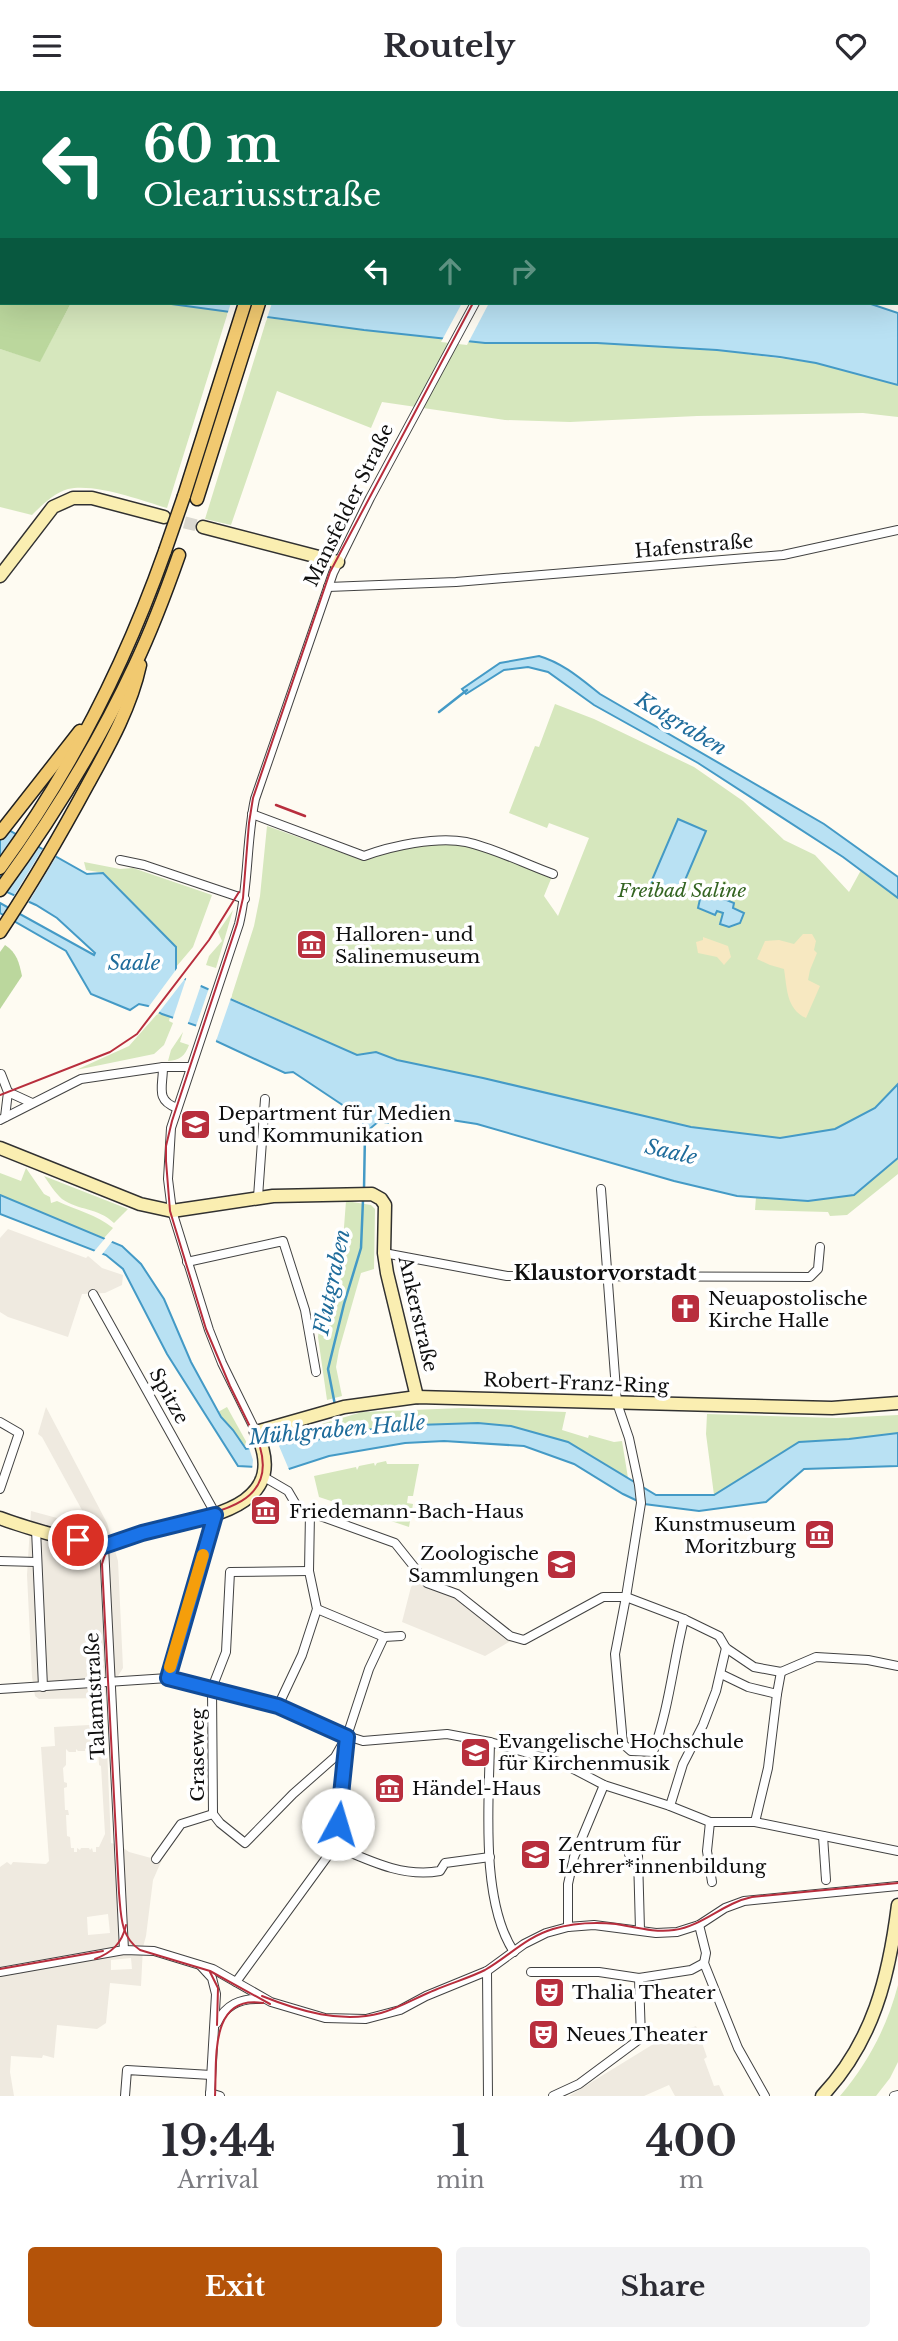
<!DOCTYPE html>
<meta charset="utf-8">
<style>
body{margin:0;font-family:"Libre Baskerville",serif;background:#f2f2f3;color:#2b2b33;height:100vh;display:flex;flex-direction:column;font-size:26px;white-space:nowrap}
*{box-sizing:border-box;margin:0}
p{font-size:23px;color:#7c7c81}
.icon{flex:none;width:38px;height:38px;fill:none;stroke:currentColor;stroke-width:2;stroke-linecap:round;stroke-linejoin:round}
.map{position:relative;height:2005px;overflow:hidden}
.panel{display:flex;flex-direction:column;background:#fff;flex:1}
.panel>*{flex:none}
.top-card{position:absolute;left:0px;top:0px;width:900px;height:214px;box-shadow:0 7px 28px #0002;background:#0b6e4f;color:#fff;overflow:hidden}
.pin{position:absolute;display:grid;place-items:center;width:60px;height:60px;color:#fff;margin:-30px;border:4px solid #fff;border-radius:50%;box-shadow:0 2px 7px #0007}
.me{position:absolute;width:77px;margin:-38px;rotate:6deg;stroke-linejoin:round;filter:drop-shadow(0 0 5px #0008)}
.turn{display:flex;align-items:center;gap:24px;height:147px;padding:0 28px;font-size:32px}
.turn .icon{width:91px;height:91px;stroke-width:2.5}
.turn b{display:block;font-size:49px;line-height:60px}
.lanes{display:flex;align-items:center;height:66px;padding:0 28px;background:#0003;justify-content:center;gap:35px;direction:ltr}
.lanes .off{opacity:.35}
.eta{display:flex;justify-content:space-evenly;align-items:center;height:119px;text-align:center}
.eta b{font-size:42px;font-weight:800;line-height:49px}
.primary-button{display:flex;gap:14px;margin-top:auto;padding:14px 28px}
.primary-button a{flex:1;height:80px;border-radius:7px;background:#b45309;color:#fff;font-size:28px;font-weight:800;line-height:80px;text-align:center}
.primary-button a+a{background:#f2f2f3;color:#2b2b33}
header{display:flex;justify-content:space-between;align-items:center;height:91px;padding:0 28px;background:#fff;font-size:32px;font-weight:800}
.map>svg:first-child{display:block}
.green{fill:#d6e7bd}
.forest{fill:#bbd79d}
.sand{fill:#f7e8c1}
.plaza{fill:#efeae0;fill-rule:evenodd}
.water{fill:#b9e1f3;stroke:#449ac6;stroke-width:2}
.pier{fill:#fefbf2}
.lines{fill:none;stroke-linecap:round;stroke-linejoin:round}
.stream{stroke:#449ac6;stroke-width:2.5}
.secondary-tunnel{stroke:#dad8d0;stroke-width:12;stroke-dasharray:12 6;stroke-linecap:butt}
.street-casing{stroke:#424242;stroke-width:10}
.secondary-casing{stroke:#313131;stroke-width:15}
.primary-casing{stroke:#202020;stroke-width:15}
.street{stroke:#fff;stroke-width:8}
.secondary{stroke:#faeeb1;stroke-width:12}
.primary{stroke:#f1c970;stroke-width:12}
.tram{stroke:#b82e3d;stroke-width:2}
.rail{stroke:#b82e3d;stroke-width:2.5}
.primary-bridge-casing{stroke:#202020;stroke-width:15;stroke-linecap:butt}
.primary-bridge{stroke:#f1c970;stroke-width:12}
.route-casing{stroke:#114b97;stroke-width:18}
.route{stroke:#1a73e8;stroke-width:12}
.slow{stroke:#f59e0b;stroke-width:12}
.labels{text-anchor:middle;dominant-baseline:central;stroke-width:7;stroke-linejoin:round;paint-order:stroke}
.street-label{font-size:19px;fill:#0f0f0f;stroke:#fff}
.park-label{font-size:19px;font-style:italic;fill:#346422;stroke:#fff}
.poi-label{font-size:19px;fill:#0f0f0f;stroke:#fff;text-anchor:start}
.water-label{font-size:21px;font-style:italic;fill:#1f6c9b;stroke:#fff}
.neighbourhood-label{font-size:21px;font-weight:bold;fill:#0f0f0f;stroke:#fff}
</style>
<header><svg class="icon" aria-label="menu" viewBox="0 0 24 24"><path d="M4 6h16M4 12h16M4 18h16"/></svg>Routely<svg class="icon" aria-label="heart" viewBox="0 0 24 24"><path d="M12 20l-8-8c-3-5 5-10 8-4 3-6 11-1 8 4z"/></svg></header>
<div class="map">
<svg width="898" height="2005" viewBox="0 0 898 2005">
<rect width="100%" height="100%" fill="#fefbf2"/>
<g class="green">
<polygon points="0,0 107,0 2,2 2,22"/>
<polygon points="151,0 312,0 149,2"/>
<path d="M71,212H164L228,221L167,417C140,409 95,392 68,398C54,402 42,414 32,424L0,416V258L40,270Z"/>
<polygon points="267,227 485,252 597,252 717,259 816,272 898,294 898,326 863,322 697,325 570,331 505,329 382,311 371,337 277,300 231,434 205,428"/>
<polygon points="555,613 594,628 694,676 743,710 784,749 815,764 849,801 866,770 898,793 898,993 875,1017 835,1038 780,1047 691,1036 483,987 397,969 376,961 357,964 231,907 254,835 260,805 267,735 365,770 387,756 452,749 553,783 544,805 558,825 589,747 549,732 547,737 509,722 535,655 539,656"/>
<polygon points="84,771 120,778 133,777 212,804 193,856 176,876 176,856 104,782 86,779"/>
<polygon points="233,819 216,877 206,874 209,865 222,850 218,841"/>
<polygon points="159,921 170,926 169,930 173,932 164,954 154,963 76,979 129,955"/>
<path d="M183,941L180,951L189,954C185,965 180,969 168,970L171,959Z"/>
<polygon points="898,1067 898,1083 847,1124 830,1125 828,1121 755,1119 756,1106 808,1110 888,1076"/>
<path d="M26,1077L44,1103L50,1106L51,1112L57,1110C76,1119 97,1124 113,1137L104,1147L0,1104V1082L21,1090Z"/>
<path d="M44,1085L128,1118L114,1132C97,1116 79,1120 62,1108C55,1102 49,1092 44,1085Z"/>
<polygon points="346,1110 371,1114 375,1118 374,1178 361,1182 339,1259 336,1276 342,1305 327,1309 318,1246 323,1208 343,1149"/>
<polygon points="227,1316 248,1354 244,1355 218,1321"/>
<polygon points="462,1317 566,1321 562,1339 588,1347 589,1344 614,1351 622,1350 628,1387 568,1351 511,1335 476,1332 386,1335 294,1352 280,1352 298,1340 362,1321"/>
<polygon points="707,1323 836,1327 898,1324 898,1342 849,1348 799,1351 714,1404 706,1343"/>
<polygon points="386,1370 387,1373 419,1373 413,1405 408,1405 407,1412 413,1413 409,1436 319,1406 314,1385 356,1376 357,1379 359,1375 374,1372 375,1375 377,1372"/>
<path d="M898,1894V1971L890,1987L876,2005H840C868,1972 887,1936 898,1894Z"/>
</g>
<g class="forest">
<polygon points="359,0 474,0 358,2"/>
<polygon points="0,184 2,212 71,212 40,271 0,258"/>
<path d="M5,854C17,862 19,871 22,885L0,918V861Z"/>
</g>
<g class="sand">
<path d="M803,843H812L816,850L814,859L817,862L810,879L808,889L820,895L806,927C786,918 787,896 784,878L770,874L757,868L765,850L779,849L794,853Z"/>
<polygon points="703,846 728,855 731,866 724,874 717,866 698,862 696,851 703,849"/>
</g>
<g class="plaza">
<polygon points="8,1138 86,1167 88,1165 102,1177 123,1184 122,1194 105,1202 82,1203 68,1246 8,1226 0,1221 0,1147"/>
<polygon points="46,1316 107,1432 118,1470 123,1577 104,1607 39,1608 35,1605 32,1586 27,1484 31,1420 72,1431 73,1428 84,1432 88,1430 42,1346 38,1343"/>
<polygon points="420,1486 457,1503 498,1536 524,1549 509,1551 485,1565 402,1531 411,1496"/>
<path d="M106,1633L111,1752L119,1754L129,1761L151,1767L164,1764L153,1789L146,1845L143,1856L141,1895L110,1892L106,1932L97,1938L57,1934L54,1967L43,1964L42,1967L11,1965L10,1981L14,2005H0V1776L7,1771L11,1774L13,1771L46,1773L49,1770L41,1656L55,1655L54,1636ZM85,1657L88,1660L98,1657L99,1674L101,1675L105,1743L99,1756H96V1761H93L92,1757L90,1759L89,1757H81L80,1759L77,1757V1761H74V1757H71L70,1746L67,1745L66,1724H69L68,1719H65L64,1697L67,1696V1692L64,1691L63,1677L66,1674V1658L69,1661H76V1658L78,1660H85ZM108,1823L110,1842L88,1844L87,1826ZM131,1867L132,1878L111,1879V1869Z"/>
<polygon points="696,1935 707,1966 704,1968 714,1995 719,1994 724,2005 675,2005 669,1994 644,2005 569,2005 660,1949"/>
</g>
<g class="water">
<polygon points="164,212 868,212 898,222 898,294 816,272 780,266 717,259 597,252 485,252 364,239"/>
<path d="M539,565C563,572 581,588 600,603L824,733L898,786V807L843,766L698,672L594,614L548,581L528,576L504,579L466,603L462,598L500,572Z"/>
<polygon points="678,728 706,740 677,808 649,796"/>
<polygon points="0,734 87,783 103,782 176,856 176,884 357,964 376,961 397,969 483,987 691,1036 780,1047 835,1038 875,1017 898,993 898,1067 854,1104 808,1110 737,1105 674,1090 477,1033 413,1023 394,1024 388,1032 379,1030 365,1042 362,1027 293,981 285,982 216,950 212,940 162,923 148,915 139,913 130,919 91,903 66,860 0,822 0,812 94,864 95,862 57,827 36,814 0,798"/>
<polygon points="702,799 734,812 733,817 744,822 740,832 729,836 720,833 723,822 717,820 715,824 698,817"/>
<polygon points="0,1104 122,1155 141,1173 164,1208 191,1271 221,1326 233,1339 246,1358 270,1353 294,1352 340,1345 386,1335 478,1332 511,1335 568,1351 656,1404 714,1404 799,1351 849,1348 898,1342 898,1375 804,1378 766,1411 699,1420 644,1413 623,1403 574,1373 524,1355 444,1350 405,1352 329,1365 289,1378 238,1375 167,1263 123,1178 106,1164 0,1123"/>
</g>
<g class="pier">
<polygon points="231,212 272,212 266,230 227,224"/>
<polygon points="462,212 489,212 467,254 441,251"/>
<polygon points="45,754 58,762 48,779 27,814 12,808"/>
<polygon points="178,876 179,881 187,885 157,924 147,918"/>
<polygon points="187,885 202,891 187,935 172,930"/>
<polygon points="210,894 232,904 215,953 209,943 195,938"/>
<polygon points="107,1145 114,1148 100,1166 92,1163"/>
<polygon points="269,1349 280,1349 279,1355 290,1381 252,1379 253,1369 248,1354"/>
</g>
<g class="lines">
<g class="stream">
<polyline points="250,2 251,0"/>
<polyline points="439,621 467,599"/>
<polyline points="364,1098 365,1042"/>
<polyline points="335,1314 328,1278 344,1213 361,1157 363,1109"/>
<polyline points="337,1324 340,1345"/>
</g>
<polyline class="secondary-tunnel" points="167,427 203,436"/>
<defs>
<g id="street">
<polyline points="575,2 576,0"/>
<polyline points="328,496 456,491 783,464 898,439"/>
<path d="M252,723L364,765C391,755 437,745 466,751C494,757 525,773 553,783"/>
<polyline points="120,769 144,774 245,808"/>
<path d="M163,976C163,996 155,1009 177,1017"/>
<polyline points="1,983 8,1001 5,1026"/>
<polyline points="8,1001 32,1012"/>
<polyline points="0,1029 81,988 163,976 191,976"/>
<path d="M601,1098L617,1312L629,1347L639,1394L641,1412L626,1506L615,1563L623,1653L631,1660L653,1661C669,1618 673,1572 684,1528"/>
<polyline points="258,1106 265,1008"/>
<polyline points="384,1162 507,1185 810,1186 818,1178 820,1156"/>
<polyline points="187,1171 283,1150 305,1219 316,1281"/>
<polyline points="93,1203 215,1422 168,1587"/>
<polyline points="0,1331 19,1342 0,1398"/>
<path d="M256,1341L222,1272L209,1239L172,1120L168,1088L171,1037L239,833C249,792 246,749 255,708L333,482L370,407L475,212"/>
<polyline points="264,1386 288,1400 298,1417 395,1452 427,1492 457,1503 510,1545 524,1549 603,1506 626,1506 684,1528 719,1545 726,1557 754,1576 781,1581 816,1566 868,1569 898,1575"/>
<polyline points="36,1438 43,1596"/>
<polyline points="104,1455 124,1859"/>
<polyline points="0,1470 36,1471"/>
<polyline points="317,1518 384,1546 401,1545"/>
<polyline points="721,1583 748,1596 777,1603 781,1581"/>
<polyline points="0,1598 168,1587 278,1615 347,1645 363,1650 447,1643 490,1651 562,1672 604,1694 670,1715 710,1731 755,1731 898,1760"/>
<polyline points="278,1615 302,1564 317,1518 309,1480 310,1422"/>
<path d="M490,1651C489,1711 480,1810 514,1861"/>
<polyline points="670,1715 683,1673 703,1634 716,1600 726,1557"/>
<polyline points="213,1723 212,1597 226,1561 230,1481 309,1480"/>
<polyline points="213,1723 220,1732 245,1752 293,1703 335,1666 347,1645 369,1578 384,1546"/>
<polyline points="710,1731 707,1760 712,1791"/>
<polyline points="755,1731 768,1677 777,1603"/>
<polyline points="823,1745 826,1789"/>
<path d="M335,1755C368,1769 403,1787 440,1780L445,1772L490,1766"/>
<polyline points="629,1763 638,1765 640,1839"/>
<polyline points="156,1768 181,1733 213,1723"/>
<polyline points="699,1834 706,1862 704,1872 738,1957 765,2005"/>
<polyline points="568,1836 568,1793 574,1766 604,1694"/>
<polyline points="201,1875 212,1887 216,1903 210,2005"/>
<polyline points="487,1880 488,2005"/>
<polyline points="0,1881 124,1859 154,1860 213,1878 271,1911 325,1927 366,1928 400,1919 426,1905 487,1880 524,1853 546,1842 568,1836 594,1834 656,1842 677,1841 699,1834 725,1817 744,1810 898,1795"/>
<polyline points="531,1881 599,1881 639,1887 691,1879 704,1872"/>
<polyline points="236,1891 335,1755 346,1652"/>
<path d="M217,1932C225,1914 241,1907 260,1908"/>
<polyline points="210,2002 220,2005"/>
<polyline points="125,2005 127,1979 211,1984"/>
<polyline points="553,2005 579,1993 641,1947 639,1887"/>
<polyline points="894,2005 898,2004"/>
</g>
<g id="secondary">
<polyline points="203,436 338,471"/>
<polyline points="0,485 53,416 73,407 92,407 164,426"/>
<polyline points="0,1057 140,1113 172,1120 273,1105 372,1103 381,1108 385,1114 384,1162 387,1182 417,1306"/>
<path d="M0,1427C16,1433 92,1457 104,1455C119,1452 139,1442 155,1438C207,1426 292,1416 256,1341L344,1316L417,1306L832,1317L898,1312"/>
<path d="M822,2005C873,1951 889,1886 898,1814"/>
</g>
<g id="primary">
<polyline points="328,2 329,0"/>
<polyline points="344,2 345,0"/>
<polyline points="184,405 245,212"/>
<polyline points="197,408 259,212"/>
<polyline points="0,742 80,640"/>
<path d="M0,777C71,680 125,573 165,460"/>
<path d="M0,799C52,728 98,653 135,574C152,538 166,501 179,464"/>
<path d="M0,841C32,793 61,743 88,693C109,655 131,616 140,574"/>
</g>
</defs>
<use href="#street" class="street-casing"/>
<use href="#secondary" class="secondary-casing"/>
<use href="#primary" class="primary-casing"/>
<use href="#street" class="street"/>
<use href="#secondary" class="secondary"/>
<use href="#primary" class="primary"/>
<g class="tram">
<polyline points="590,2 591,0"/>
<polyline points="0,1004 110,961 137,943 209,849 239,801"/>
<path d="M95,1868C111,1862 122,1853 126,1834"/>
<polyline points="0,1878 103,1860"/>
<polyline points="210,1881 218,1897 217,1934"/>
<path d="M262,1905C299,1920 342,1933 381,1922C400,1917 417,1906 435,1899C451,1892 469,1887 485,1879C508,1866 526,1846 553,1838C573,1832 595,1831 616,1833C635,1836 655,1842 674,1839C703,1835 723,1812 752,1806L898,1792"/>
<path d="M270,1913L210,1880L140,1859C120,1846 121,1823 119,1802L102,1473C104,1465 108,1456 115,1450C152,1420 284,1438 260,1356L230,1295L206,1238L170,1120L166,1070V1055L172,1030L237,833L243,807L249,732L253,707L330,481L473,212"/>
<path d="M215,2005C217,1969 209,1903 263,1912"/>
</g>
<polyline class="rail" points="276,714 305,725"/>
<defs>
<polyline id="primary-bridge" points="165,460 184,405"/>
</defs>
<use href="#primary-bridge" class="primary-bridge-casing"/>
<use href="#primary-bridge" class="primary-bridge"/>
</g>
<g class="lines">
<defs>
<polyline id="route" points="78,1449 104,1455 142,1442 215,1424 168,1587 278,1615 347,1646 338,1733"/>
</defs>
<use href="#route" class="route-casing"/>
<use href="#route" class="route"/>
<polyline class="slow" points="170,1576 203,1464"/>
</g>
<defs>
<symbol id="museum-square" viewBox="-11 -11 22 22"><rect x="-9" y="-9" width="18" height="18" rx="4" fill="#b82e3d" stroke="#fff"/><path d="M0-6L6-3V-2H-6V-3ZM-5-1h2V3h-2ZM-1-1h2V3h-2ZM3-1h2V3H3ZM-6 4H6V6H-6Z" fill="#fff"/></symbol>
<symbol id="university-square" viewBox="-11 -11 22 22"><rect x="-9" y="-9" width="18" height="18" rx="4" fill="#b82e3d" stroke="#fff"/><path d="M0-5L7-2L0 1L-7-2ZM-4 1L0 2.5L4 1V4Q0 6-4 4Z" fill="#fff"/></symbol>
<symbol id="church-square" viewBox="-11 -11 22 22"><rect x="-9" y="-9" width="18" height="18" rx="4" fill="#b82e3d" stroke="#fff"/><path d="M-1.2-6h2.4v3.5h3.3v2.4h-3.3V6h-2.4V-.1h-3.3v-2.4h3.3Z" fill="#fff"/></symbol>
<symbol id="theatre-square" viewBox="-11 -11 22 22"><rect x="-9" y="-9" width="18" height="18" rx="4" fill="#b82e3d" stroke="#fff"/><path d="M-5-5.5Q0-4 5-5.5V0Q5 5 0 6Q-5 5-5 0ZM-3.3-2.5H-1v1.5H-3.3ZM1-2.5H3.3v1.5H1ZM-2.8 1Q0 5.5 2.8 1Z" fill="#fff"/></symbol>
</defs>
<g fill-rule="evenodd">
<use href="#museum-square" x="294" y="836" width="35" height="35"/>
<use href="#university-square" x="178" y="1016" width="35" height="35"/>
<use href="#church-square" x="668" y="1200" width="35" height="35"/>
<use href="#museum-square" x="248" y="1402" width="35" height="35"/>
<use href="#museum-square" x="802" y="1426" width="35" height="35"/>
<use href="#university-square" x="544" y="1456" width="35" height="35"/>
<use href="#university-square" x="458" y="1644" width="35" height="35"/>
<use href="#museum-square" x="372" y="1680" width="35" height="35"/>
<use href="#university-square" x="518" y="1746" width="35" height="35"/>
<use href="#theatre-square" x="532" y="1884" width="35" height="35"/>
<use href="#theatre-square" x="526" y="1926" width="35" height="35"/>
</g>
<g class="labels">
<g class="street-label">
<text transform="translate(349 414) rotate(-64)">Mansfelder Straße</text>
<text transform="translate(694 455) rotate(-5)">Hafenstraße</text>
<text transform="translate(418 1223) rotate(77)">Ankerstraße</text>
<text transform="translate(576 1292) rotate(2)">Robert-Franz-Ring</text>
<text transform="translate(169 1305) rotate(61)">Spitze</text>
<text transform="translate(95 1605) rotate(-93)">Talamtstraße</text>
<text transform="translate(197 1664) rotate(-90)">Graseweg</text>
</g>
<g class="park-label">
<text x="682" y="799">Freibad Saline</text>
</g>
<g class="poi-label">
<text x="335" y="843">Halloren- und<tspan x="335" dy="22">Salinemuseum</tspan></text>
<text x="218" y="1022">Department für Medien<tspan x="218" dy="22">und Kommunikation</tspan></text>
<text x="708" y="1207">Neuapostolische<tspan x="708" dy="22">Kirche Halle</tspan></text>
<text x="289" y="1420">Friedemann-Bach-Haus</text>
<text x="796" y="1433" text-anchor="end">Kunstmuseum<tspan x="796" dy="22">Moritzburg</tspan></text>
<text x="539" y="1462" text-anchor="end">Zoologische<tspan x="539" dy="22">Sammlungen</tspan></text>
<text x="498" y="1650">Evangelische Hochschule<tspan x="498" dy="22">für Kirchenmusik</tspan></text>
<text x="412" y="1697">Händel-Haus</text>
<text x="558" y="1753">Zentrum für<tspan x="558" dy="22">Lehrer*innenbildung</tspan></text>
<text x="572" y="1901">Thalia Theater</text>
<text x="566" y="1943">Neues Theater</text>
</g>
<g class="water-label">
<text transform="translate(681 633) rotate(31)">Kotgraben</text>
<text x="134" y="872">Saale</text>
<text transform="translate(671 1061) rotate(13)">Saale</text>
<text transform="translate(332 1191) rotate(-78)">Flutgraben</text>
<text transform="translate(337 1339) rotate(-5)">Mühlgraben Halle</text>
</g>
<g class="neighbourhood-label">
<text x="605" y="1182">Klaustorvorstadt</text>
</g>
</g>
</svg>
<div class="pin" style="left:78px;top:1449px;background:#d93025"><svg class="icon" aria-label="arrive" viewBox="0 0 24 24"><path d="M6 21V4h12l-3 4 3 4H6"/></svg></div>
<svg class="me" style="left:338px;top:1733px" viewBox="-20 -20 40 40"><circle r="19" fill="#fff"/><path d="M0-13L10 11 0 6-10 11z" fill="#1a73e8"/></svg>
<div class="top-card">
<div class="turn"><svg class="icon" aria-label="left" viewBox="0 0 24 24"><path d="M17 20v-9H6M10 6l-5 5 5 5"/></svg><div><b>60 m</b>Oleariusstraße</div></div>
<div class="lanes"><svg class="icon" aria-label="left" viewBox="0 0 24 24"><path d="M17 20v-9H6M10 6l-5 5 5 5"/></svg><svg class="icon off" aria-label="ahead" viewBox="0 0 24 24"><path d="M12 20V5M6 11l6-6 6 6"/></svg><svg class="icon off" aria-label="right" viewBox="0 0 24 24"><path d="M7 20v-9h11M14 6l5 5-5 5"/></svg></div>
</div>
</div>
<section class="panel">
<div class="eta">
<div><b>19:44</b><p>Arrival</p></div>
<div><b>1</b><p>min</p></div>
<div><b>400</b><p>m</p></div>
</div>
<div class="primary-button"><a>Exit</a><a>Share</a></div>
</section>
